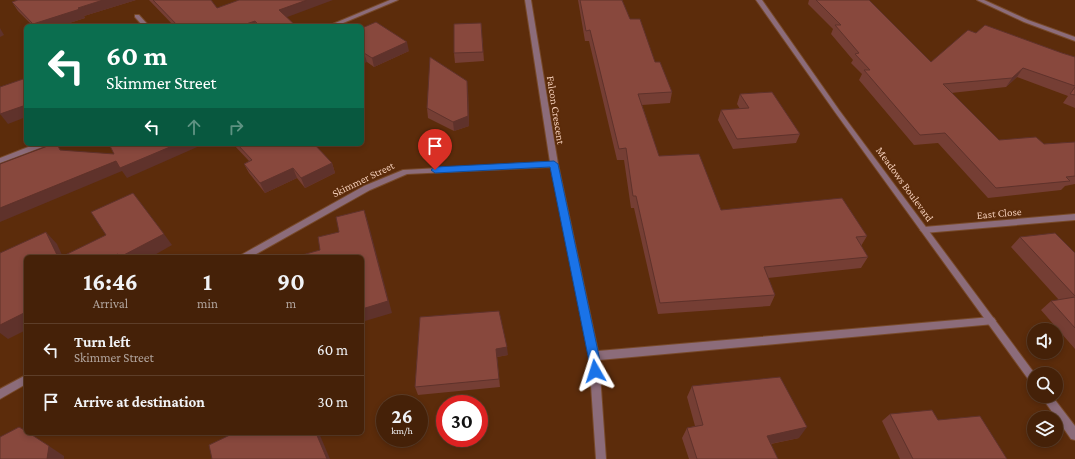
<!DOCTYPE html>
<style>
body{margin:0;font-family:"Crimson Pro",serif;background:#4f2e16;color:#f1f3f6;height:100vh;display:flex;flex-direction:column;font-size:15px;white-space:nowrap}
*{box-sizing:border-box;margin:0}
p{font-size:13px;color:#b0a39c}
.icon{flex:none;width:22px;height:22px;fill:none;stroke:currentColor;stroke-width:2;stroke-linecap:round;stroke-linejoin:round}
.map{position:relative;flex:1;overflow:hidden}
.panel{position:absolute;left:24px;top:255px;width:340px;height:180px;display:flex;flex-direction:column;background:#452108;border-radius:6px;box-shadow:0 2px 6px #0003,0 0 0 1px #5d3e29}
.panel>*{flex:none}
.top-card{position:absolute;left:24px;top:24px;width:340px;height:122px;border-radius:6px;box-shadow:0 2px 6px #0003,0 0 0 1px #5d3e29;background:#0b6e4f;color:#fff;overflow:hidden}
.fabs{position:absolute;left:1027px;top:323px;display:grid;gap:8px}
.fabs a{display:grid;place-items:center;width:36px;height:36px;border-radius:50%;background:#452108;box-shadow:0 2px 6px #0003,0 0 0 1px #5d3e29;font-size:20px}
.speed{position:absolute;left:376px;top:395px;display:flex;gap:8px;font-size:20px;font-weight:700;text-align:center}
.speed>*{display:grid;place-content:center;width:52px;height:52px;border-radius:50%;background:#452108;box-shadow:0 2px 6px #0003,0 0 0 1px #5d3e29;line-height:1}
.speed small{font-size:10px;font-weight:400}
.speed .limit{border:6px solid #d22;background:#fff;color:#111}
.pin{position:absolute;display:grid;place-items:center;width:34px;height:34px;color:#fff;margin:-41px -17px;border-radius:50% 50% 50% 0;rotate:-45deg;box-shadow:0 0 4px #0007}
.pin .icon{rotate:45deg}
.me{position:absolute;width:44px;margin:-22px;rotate:354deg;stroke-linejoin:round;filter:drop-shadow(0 0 3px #0008)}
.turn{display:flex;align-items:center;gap:14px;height:84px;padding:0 16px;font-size:18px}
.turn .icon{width:52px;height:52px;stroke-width:2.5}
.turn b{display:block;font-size:28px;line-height:34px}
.lanes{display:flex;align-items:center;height:38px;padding:0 16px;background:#0003;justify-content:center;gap:20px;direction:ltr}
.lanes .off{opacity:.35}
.eta{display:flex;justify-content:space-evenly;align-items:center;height:68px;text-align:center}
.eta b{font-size:24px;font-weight:700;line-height:28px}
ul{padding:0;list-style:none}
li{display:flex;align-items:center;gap:12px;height:52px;padding:0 16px;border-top:1px solid #5d3e29}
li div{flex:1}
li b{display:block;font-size:15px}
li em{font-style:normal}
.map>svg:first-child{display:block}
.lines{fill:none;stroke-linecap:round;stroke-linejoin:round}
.minor-casing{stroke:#77492a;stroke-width:2}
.tertiary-casing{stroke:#77492a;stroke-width:2}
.minor{fill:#8c6c7a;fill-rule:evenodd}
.tertiary{fill:#8c6c7a;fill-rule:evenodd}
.wall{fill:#753e34}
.shaded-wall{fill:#5f322b}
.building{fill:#88483d;stroke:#5f322b}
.route{fill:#1a73e8;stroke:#114b97}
.labels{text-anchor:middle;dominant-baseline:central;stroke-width:4;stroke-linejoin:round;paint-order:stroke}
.street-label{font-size:11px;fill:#f1cbb6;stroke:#5c2c0b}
</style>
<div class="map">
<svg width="1075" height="459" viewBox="0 0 1075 459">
<rect width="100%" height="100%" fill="#5c2c0b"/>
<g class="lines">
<defs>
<g id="minor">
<polygon points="390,0 398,0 336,26 328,26"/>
<polygon points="525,0 531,0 558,164 598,351 991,317 994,318 996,321 994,324 599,360 606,459 596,459 589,356 551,167 407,174 370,190 251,257 240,257 241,255 364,186 403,170 550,162"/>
<polygon points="977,0 984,0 1028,20 1075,37 1075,41 1024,22"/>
<polygon points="135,15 139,15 149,26 143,26 135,17"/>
<polygon points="36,144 46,144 45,146 0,163 0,158"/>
<polygon points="1075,214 1075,220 924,233 920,230 924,227"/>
<polygon points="26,375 26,384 0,399 0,389"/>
</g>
<g id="tertiary">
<polygon points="756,0 762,0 839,110 1035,374 1034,374 1034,384 1031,383 835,112"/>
<polygon points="1041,396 1052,396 1075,426 1075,440 1071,439"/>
</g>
</defs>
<use href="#minor" class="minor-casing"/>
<use href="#tertiary" class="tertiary-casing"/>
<use href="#minor" class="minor"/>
<use href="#tertiary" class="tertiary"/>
</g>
<g class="wall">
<polygon points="18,0 136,0 84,16 85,18 60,26 33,26 18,11 12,2"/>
<polygon points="149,0 211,0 217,8 286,17 296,26 174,26"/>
<polygon points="578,0 622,0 630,19 672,92 670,103 642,105 659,156 721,210 867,236 861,246 868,257 861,268 768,278 775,295 770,306 658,314 634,208 631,208 624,160 617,160 589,41 585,41"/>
<polygon points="809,0 869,0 931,62 976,33 1062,53 1075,57 1075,108 1063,103 1068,96 1017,77 1006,87 951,93 999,140 1044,144 1075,142 1075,184 1065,186 1061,190 988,198 938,143 914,145 859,80 862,74 851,63 853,60 831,34 833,29 808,4"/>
<polygon points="481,23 484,61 455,63 454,53"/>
<polygon points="362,28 409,51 374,67 367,62 362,63"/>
<polygon points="468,90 469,126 454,131 428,118 427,108"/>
<polygon points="740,94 800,134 796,143 733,149 718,120 721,110 740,109 737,104"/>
<polygon points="233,144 314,144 332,163 335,173 305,188 297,178 265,193 249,173 244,164 249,161"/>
<polygon points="1020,237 1075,253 1075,349 1041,310 1051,301 1059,300 1011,247"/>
<polygon points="420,317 508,355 497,357 500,387 418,395 415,387"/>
<polygon points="692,386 799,438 771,444 778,459 689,459 682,438 687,428 695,426 687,397"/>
<polygon points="890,414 938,420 1007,459 900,459 882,421"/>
</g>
<g class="shaded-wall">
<polygon points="103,0 136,0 84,16 85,18 60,26 34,26 33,24 78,8"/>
<polygon points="307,0 333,0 282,19 279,10"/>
<polygon points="255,21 257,26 240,26"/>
<polygon points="0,28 4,35 0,37"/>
<polygon points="407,42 409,51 374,67 372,58"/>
<polygon points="364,53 367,62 362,63 362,54"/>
<polygon points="1023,68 1017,77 1006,87 1012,78"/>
<polygon points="467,81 468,90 469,126 454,131 453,122"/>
<polygon points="26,105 26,117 8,124 0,114"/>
<polygon points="177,144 204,144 127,178 122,171 0,222 0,208 116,161"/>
<polygon points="332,163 335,173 305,188 301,178"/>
<polygon points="293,168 297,178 265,193 260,183"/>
<polygon points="364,210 368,222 392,313 365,321 362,313"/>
<polygon points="46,232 57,244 63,257 58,257"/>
<polygon points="164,234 172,245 151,257 112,257"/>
<polygon points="26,312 26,330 8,339 0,333 0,325"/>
<polygon points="507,347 508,355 496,357 496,349"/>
<polygon points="807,427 799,438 760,446 767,436"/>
<polygon points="316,433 319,433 330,459 327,459"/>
<polygon points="49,446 64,456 64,459 47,459"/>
</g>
<g class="building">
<polygon points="18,0 103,0 78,8 80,9 33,24 12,2"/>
<polygon points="153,0 211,0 217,8 239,0 307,0 279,10 296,26 260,26 255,21 240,26 178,26"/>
<polygon points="580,0 622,0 630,19 640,19 655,62 660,62 672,92 638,94 659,156 699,154 721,210 842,198 867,236 856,237 868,257 764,267 775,295 660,303 636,196 633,196 626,148 619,149 590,30 586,31"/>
<polygon points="816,0 869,0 931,62 968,30 976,33 985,25 1062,53 1075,57 1075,86 1023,68 1012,78 943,84 999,140 1036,137 1044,144 1075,142 1075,176 1066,177 1070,181 996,188 945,133 920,135 864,70 870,70 855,54 859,53 835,25 841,25"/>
<polygon points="376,22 407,42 372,58 364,53 362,54 362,28"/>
<polygon points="481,23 483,52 454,53 454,24"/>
<polygon points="430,57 467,81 468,116 453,122 427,108"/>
<polygon points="26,78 26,105 0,114 0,87"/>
<polygon points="1075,87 1075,95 1070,94"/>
<polygon points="772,92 800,134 737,139 721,110 749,108 740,94"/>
<polygon points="53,144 57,144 60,150 114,154 110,146 114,144 177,144 120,168 116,161 0,208 0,164"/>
<polygon points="237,144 314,144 332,163 301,178 293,168 260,183 244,164 252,160"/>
<polygon points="133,193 164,234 120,257 118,254 112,257 61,257 106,235 91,212"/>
<polygon points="364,210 388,301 362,309 362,257 295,257 320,250 318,237 339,232 336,217"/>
<polygon points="46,232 58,257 26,257 26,312 0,325 0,253"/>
<polygon points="1055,233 1075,253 1075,296 1020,237"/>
<polygon points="1075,297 1075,328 1051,301"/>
<polygon points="499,311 507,347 496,349 499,379 415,387 420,317"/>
<polygon points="780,377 807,427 767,436 778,459 697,459 687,428 703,425 692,386"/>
<polygon points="932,410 938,420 980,416 1007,459 913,459 890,414"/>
<polygon points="19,427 26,431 26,433 29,433 49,446 47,459 0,459 0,437"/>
<polygon points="234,433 316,433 327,459 212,459 209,445"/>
</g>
<polygon class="route" points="554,161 558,164 599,356 601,371 599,374 595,376 591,374 588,356 550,167 435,173 431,170 435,167"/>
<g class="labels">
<g class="street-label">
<text transform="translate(556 110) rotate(81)">Falcon Crescent</text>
<text transform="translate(363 179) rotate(-26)">Skimmer Street</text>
<text transform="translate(905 184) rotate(54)">Meadows Boulevard</text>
<text transform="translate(999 213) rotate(-5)">East Close</text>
</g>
</g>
</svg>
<div class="fabs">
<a><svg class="icon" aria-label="sound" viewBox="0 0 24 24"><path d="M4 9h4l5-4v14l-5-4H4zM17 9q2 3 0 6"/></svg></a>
<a><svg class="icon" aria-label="search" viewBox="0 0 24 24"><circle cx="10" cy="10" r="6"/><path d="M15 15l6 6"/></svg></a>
<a><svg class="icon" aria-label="layers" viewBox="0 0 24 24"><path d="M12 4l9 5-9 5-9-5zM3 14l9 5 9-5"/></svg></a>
</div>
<div class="speed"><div>26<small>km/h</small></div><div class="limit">30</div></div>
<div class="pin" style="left:435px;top:170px;background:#d93025"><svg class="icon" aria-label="arrive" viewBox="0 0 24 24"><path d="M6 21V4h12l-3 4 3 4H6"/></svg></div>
<svg class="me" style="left:595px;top:371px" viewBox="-20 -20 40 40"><path d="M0-17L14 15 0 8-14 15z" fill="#1a73e8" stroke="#fff" stroke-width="4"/></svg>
<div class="top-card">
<div class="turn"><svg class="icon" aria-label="left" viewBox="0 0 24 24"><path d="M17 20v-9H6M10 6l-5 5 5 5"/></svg><div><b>60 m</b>Skimmer Street</div></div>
<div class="lanes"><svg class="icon" aria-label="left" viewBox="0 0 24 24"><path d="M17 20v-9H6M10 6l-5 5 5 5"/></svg><svg class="icon off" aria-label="ahead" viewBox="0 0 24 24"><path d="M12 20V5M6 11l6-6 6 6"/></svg><svg class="icon off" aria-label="right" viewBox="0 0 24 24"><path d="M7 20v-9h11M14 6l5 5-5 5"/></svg></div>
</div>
<section class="panel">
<div class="eta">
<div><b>16:46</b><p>Arrival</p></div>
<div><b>1</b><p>min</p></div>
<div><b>90</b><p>m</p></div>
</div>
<ul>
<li><svg class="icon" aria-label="left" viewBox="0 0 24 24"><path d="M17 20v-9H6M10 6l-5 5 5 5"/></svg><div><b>Turn left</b><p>Skimmer Street</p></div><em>60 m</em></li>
<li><svg class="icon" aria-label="arrive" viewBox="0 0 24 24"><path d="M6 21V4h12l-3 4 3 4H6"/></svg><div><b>Arrive at destination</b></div><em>30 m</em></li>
</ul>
</section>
</div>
